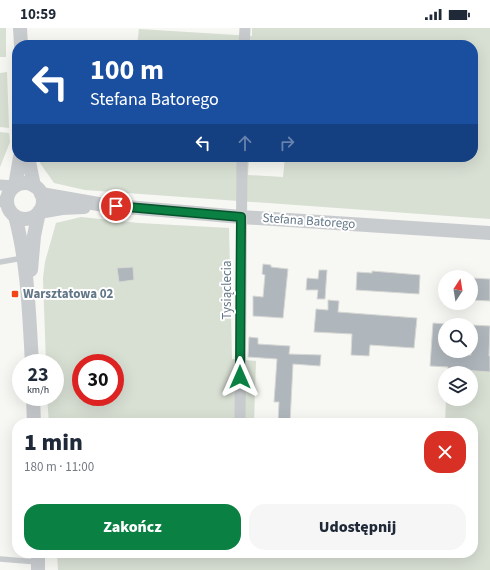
<!DOCTYPE html>
<html lang="pl">
<meta charset="utf-8">
<style>
body{margin:0;font-family:"Source Sans 3",sans-serif;background:#f6f6f7;color:#1f2937;height:100vh;display:flex;flex-direction:column;font-size:15px;white-space:nowrap}
*{box-sizing:border-box;margin:0}
p{font-size:13px;color:#747a83}
.icon{flex:none;width:22px;height:22px;fill:none;stroke:currentColor;stroke-width:2;stroke-linecap:round;stroke-linejoin:round}
.map{position:relative;flex:1;overflow:hidden}
.details{position:absolute;left:12px;top:390px;width:466px;height:140px;display:flex;flex-direction:column;background:#fff;border-radius:16px;box-shadow:0 4px 16px #0002}
.details>*{flex:none}
.top-card{position:absolute;left:12px;top:12px;width:466px;height:122px;border-radius:16px;box-shadow:0 4px 16px #0002;background:#1a4fa0;color:#fff;overflow:hidden}
.needle{width:26px;rotate:12deg}
.buttons{position:absolute;left:438px;top:242px;display:grid;gap:8px}
.buttons a{display:grid;place-items:center;width:40px;height:40px;border-radius:50%;background:#fff;box-shadow:0 4px 16px #0002;font-size:20px}
.speed{position:absolute;left:12px;top:326px;display:flex;gap:8px;font-size:20px;font-weight:700;text-align:center}
.speed>*{display:grid;place-content:center;width:52px;height:52px;border-radius:50%;background:#fff;box-shadow:0 4px 16px #0002;line-height:1}
.speed small{font-size:10px;font-weight:400}
.speed .limit{border:6px solid #d22;background:#fff;color:#111}
.pin{position:absolute;display:grid;place-items:center;width:34px;height:34px;color:#fff;margin:-17px;border:2px solid #fff;border-radius:50%;box-shadow:0 1px 4px #0007}
.me{position:absolute;width:44px;margin:-22px;rotate:0deg;stroke-linejoin:round;filter:drop-shadow(0 0 3px #0008)}
.turn{display:flex;align-items:center;gap:14px;height:84px;padding:0 12px;font-size:18px}
.turn .icon{width:52px;height:52px;stroke-width:2.5}
.turn b{display:block;font-size:28px;line-height:34px}
.lanes{display:flex;align-items:center;height:38px;padding:0 12px;background:#0003;justify-content:center;gap:20px;direction:ltr}
.lanes .off{opacity:.35}
.round{display:grid;place-items:center;flex:none;width:42px;height:42px;border-radius:16px;background:#f6f6f7}
.headline{display:flex;align-items:center;justify-content:space-between;height:68px;padding:0 12px}
h1{font-size:24px;font-weight:800;line-height:30px}
.action{display:flex;gap:8px;margin-top:auto;padding:8px 12px}
.action a{flex:1;height:46px;border-radius:16px;background:#0b8043;color:#fff;font-size:16px;font-weight:800;line-height:46px;text-align:center}
.action a+a{background:#f6f6f7;color:#1f2937}
.status{display:flex;justify-content:space-between;align-items:center;height:28px;padding:0 20px;background:#fff;direction:ltr}
.status svg{height:11px;fill:currentColor}
.map>svg:first-child{display:block}
.green{fill:#d8dfd3;fill-rule:evenodd}
.building{fill:#afb7bd;stroke:#d8d8d5}
.lines{fill:none;stroke-linecap:round;stroke-linejoin:round}
.service{stroke:#c9cccf;stroke-width:5.5}
.minor{stroke:#c9cccf;stroke-width:11}
.tertiary{stroke:#c9cccf;stroke-width:14}
.route-casing{stroke:#07532c;stroke-width:10}
.route{stroke:#0b8043;stroke-width:7}
.poi-dot{fill:#f24618;stroke:#fff;stroke-width:1.5}
.labels{text-anchor:middle;dominant-baseline:central;stroke-width:4;stroke-linejoin:round;paint-order:stroke}
.street-label{font-size:13px;fill:#637787;stroke:#fff}
.poi-label{font-size:13px;font-weight:bold;fill:#637787;stroke:#fff;text-anchor:start}
</style>
<div class="status"><b>10:59</b><svg viewBox="0 0 49 12"><path d="M0 12V9h3v3zM5 12V6h3v6zM10 12V3h3v9zM15 12V0h3v12zM26 1h20v11H26zM47 4h2v5h-2z"/></svg></div>
<div class="map">
<svg width="490" height="542" viewBox="0 0 490 542">
<rect width="100%" height="100%" fill="#f7f7f3"/>
<g class="green">
<rect x="0" y="0" width="6" height="29"/>
<polygon points="252,0 490,0 490,191 85,162 54,155 40,135 39,129 249,129 248,147 283,149 285,129 473,129 473,17 137,17 139,1 252,8"/>
<polygon points="7,44 9,100 0,99 0,45"/>
<polygon points="0,104 9,105 10,114 0,139"/>
<path d="M81,189L139,195L229,200L232,331L256,333L254,395H49L47,369H55V335H46L43,250L45,234L56,195ZM81,335H115V369H81Z"/>
<polygon points="448,343 490,343 490,542 58,542 57,525 473,525 473,395 445,395 446,371 471,371 471,345 448,345"/>
</g>
<g class="building">
<polygon points="263,236 271,237 271,239 288,241 283,290 253,288 253,268 263,269 265,247 262,246"/>
<polygon points="133,239 134,252 119,254 117,240"/>
<polygon points="319,242 327,242 325,271 317,271 318,262 306,262 307,250 318,251"/>
<polygon points="372,243 420,247 419,266 356,262 357,244 372,245"/>
<polygon points="471,250 490,251 490,273 471,272"/>
<polygon points="328,272 339,273 338,284 417,290 414,320 370,317 369,328 351,327 352,306 314,304 316,281 328,282"/>
<polygon points="433,295 445,296 445,323 446,323 446,326 471,327 471,297 490,298 489,328 490,328 490,344 448,341 448,339 430,338"/>
<polygon points="249,309 258,310 258,316 290,318 289,326 321,327 320,338 293,336 290,395 278,395 279,374 274,374 277,331 248,329"/>
</g>
<g class="lines">
<g class="service">
<polyline points="0,234 23,230"/>
<polyline points="0,531 38,534"/>
</g>
<g class="minor">
<polyline points="244,17 245,0"/>
<polyline points="0,157 15,158"/>
<polyline points="0,173 7,176"/>
<polyline points="240,395 242,129"/>
</g>
<g class="tertiary">
<polyline points="20,0 21,17"/>
<polyline points="28,129 34,158"/>
<circle cx="25" cy="173" r="18"/>
<polyline points="15,158 20,129"/>
<polyline points="41,166 104,177 241,189 490,205"/>
<polyline points="39,184 62,180 84,179"/>
<path d="M15,188C28,236 29,286 32,335"/>
<polyline points="31,242 34,208 39,184"/>
<polyline points="33,369 34,395"/>
<polyline points="38,525 38,542"/>
</g>
</g>
<g class="lines">
<defs>
<polyline id="route" points="116,178 241,189 240,349"/>
</defs>
<use href="#route" class="route-casing"/>
<use href="#route" class="route"/>
</g>
<rect class="poi-dot" x="11" y="262" width="8" height="8" rx="2"/>
<g class="labels">
<g class="street-label">
<text transform="translate(309 193) rotate(4)">Stefana Batorego</text>
<text transform="translate(227 262) rotate(-90)">Tysiąclecia</text>
</g>
<g class="poi-label">
<text x="23" y="266">Warsztatowa 02</text>
</g>
</g>
</svg>
<div class="buttons">
<a><svg class="needle" viewBox="-14 -14 28 28"><path d="M0-13l5 13h-10z" fill="#e53935"/><path d="M0 13l5-13h-10z" fill="#747a83"/></svg></a>
<a><svg class="icon" aria-label="search" viewBox="0 0 24 24"><circle cx="10" cy="10" r="6"/><path d="M15 15l6 6"/></svg></a>
<a><svg class="icon" aria-label="layers" viewBox="0 0 24 24"><path d="M12 4l9 5-9 5-9-5zM3 14l9 5 9-5"/></svg></a>
</div>
<div class="speed"><div>23<small>km/h</small></div><div class="limit">30</div></div>
<div class="pin" style="left:116px;top:178px;background:#d93025"><svg class="icon" aria-label="arrive" viewBox="0 0 24 24"><path d="M6 21V4h12l-3 4 3 4H6"/></svg></div>
<svg class="me" style="left:240px;top:349px" viewBox="-20 -20 40 40"><path d="M0-17L14 15 0 8-14 15z" fill="#0b8043" stroke="#fff" stroke-width="4"/></svg>
<div class="top-card">
<div class="turn"><svg class="icon" aria-label="left" viewBox="0 0 24 24"><path d="M17 20v-9H6M10 6l-5 5 5 5"/></svg><div><b>100 m</b>Stefana Batorego</div></div>
<div class="lanes"><svg class="icon" aria-label="left" viewBox="0 0 24 24"><path d="M17 20v-9H6M10 6l-5 5 5 5"/></svg><svg class="icon off" aria-label="ahead" viewBox="0 0 24 24"><path d="M12 20V5M6 11l6-6 6 6"/></svg><svg class="icon off" aria-label="right" viewBox="0 0 24 24"><path d="M7 20v-9h11M14 6l5 5-5 5"/></svg></div>
</div>
<section class="details">
<div class="headline"><div><h1>1 min</h1><p>180 m · 11:00</p></div><a class="round" style="background:#d93025;color:#fff"><svg class="icon" aria-label="close" viewBox="0 0 24 24"><path d="M6 6l12 12M18 6L6 18"/></svg></a></div>
<div class="action"><a>Zakończ</a><a>Udostępnij</a></div>
</section>
</div>
